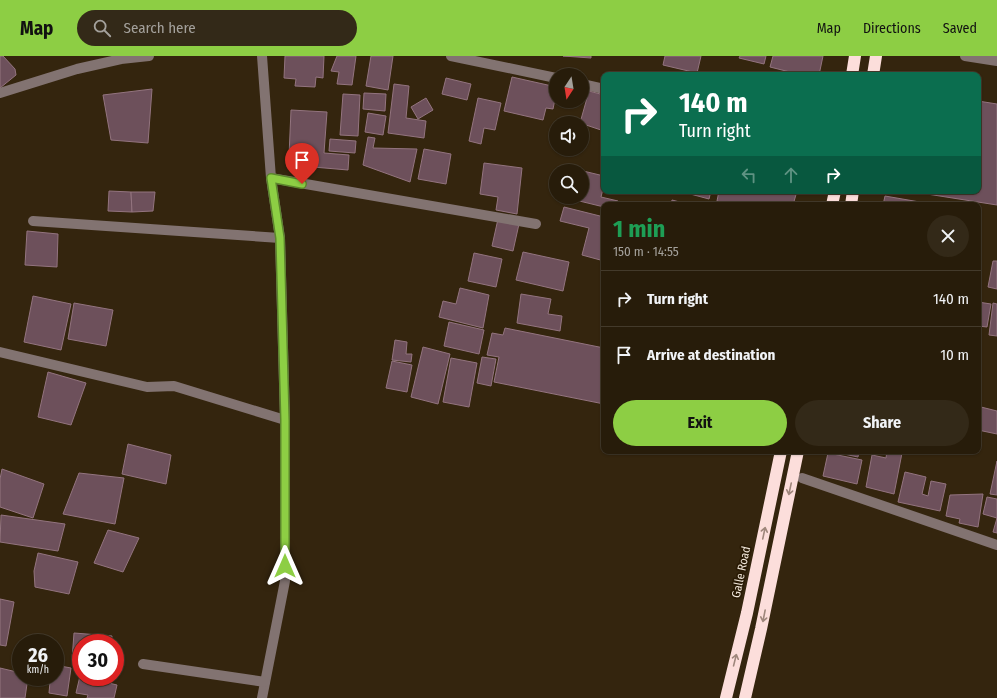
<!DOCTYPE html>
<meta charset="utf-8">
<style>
body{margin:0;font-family:"Fira Sans Condensed",sans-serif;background:#332918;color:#f1f3f6;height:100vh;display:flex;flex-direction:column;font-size:15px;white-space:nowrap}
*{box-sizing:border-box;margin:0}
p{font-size:13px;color:#a4a19c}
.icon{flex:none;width:22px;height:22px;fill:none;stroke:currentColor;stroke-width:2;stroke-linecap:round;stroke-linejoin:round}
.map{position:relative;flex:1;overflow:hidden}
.side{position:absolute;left:601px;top:146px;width:380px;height:252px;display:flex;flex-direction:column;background:#271c0a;border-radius:8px;box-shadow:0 1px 3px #0004,0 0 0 1px #433a2b}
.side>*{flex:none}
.top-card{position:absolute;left:601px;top:16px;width:380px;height:122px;border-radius:8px;box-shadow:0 1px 3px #0004,0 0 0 1px #433a2b;background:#0b6e4f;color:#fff;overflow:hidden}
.needle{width:26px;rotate:192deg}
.controls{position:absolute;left:549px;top:12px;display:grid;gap:8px}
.controls a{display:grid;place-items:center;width:40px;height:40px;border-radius:50%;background:#271c0a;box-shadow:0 1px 3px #0004,0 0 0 1px #433a2b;font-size:20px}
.speed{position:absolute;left:12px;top:578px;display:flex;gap:8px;font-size:20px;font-weight:700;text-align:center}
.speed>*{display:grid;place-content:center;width:52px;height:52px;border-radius:50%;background:#271c0a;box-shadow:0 1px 3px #0004,0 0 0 1px #433a2b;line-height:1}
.speed small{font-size:10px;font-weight:400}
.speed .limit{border:6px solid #d22;background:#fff;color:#111}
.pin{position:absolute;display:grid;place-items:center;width:34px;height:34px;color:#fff;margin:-41px -17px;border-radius:50% 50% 50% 0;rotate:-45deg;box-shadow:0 0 4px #0007}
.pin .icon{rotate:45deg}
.me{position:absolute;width:44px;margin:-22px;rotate:0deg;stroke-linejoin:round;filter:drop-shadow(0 0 3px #0008)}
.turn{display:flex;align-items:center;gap:14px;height:84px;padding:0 12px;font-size:18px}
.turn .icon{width:52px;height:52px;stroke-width:2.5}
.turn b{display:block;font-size:28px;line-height:34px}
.lanes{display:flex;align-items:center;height:38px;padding:0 12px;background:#0003;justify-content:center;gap:20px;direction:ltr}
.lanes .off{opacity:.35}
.round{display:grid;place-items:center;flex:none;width:42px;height:42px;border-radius:21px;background:#332918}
.overview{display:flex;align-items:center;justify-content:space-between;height:68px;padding:0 12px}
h1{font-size:24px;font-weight:700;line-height:30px;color:#1e9e55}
.button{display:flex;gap:8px;margin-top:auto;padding:8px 12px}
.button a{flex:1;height:46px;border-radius:24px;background:#8dce44;color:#111;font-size:16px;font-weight:700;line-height:46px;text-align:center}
.button a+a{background:#332918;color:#f1f3f6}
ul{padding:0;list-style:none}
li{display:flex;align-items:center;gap:12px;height:56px;padding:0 12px;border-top:1px solid #433a2b}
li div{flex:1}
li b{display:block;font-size:15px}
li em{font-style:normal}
header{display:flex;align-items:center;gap:24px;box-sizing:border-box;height:56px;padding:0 20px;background:#8dce44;color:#111}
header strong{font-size:19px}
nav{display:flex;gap:22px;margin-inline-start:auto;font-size:14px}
.search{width:280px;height:36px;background:#332918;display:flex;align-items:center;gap:10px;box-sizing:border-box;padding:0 14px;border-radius:22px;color:#a4a19c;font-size:15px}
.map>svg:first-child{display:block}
.building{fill:#6d505b;stroke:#93747f}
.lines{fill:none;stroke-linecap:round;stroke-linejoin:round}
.minor{stroke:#827371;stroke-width:10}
.highway{stroke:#fcdedb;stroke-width:12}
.oneway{stroke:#9e867b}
.route-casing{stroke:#5c862c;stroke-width:10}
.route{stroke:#8dce44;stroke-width:7}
.labels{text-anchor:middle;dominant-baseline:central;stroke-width:3.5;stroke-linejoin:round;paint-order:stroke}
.street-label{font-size:12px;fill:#f1e7da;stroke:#2a1b05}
</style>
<header>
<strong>Map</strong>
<div class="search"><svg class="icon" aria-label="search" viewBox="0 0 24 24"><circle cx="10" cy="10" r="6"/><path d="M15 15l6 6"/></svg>Search here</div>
<nav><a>Map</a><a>Directions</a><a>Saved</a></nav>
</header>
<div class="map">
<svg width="997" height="642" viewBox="0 0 997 642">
<rect width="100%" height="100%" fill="#34250e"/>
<g class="building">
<polygon points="0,0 3,0 15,13 16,19 0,32"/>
<polygon points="285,0 324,0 323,22 316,21 315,31 295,30 296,23 284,22"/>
<polygon points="337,0 356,0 352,29 337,28 339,16 331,15"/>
<polygon points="371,0 393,0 388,34 366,30"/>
<polygon points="563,0 591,0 591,2"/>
<polygon points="665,0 701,0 697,17 663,9"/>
<polygon points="740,0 766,0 764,8 739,2"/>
<polygon points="773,0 823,0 819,19 802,19 770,11"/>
<polygon points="512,21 552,30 550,37 556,38 553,53 546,52 543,64 504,55"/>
<polygon points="446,22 471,28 467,44 442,38"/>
<polygon points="394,28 409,30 406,62 426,65 424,82 388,77"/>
<polygon points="152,33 148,87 111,84 103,39"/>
<polygon points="589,35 604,39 604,75 580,67"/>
<polygon points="364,37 386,38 385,55 363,53"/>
<polygon points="343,38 360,39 358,80 340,79"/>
<polygon points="426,42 433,54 418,63 411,51"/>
<polygon points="478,42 501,47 495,74 484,72 481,88 469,85"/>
<polygon points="978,45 997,48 997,149 908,135 978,135"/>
<polygon points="291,54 327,56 324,97 349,99 348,114 313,111 314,101 289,100"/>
<polygon points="368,57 386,60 383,79 365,76"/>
<polygon points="368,81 375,82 373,92 417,93 410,126 363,109"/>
<polygon points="330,83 356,85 355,97 329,95"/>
<polygon points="424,93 451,98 446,128 418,123"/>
<polygon points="484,107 522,112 517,158 496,154 498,141 480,138"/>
<polygon points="579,114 604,120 604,129 601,141 618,145 617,149 604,149 604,151 563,141 582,141 582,115 578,115"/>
<polygon points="109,135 131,136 132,156 108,155"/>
<polygon points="679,135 711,135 709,143"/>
<polygon points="719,135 797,135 793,149 733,149 717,145"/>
<polygon points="131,136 155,136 153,155 132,156"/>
<polygon points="885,140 937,149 883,149"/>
<polygon points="672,144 691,149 671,149"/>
<polygon points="564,151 604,161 604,205 582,199 589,172 560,165"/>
<polygon points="498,163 519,168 513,195 492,190"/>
<polygon points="27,175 58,178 57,211 25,209"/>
<polygon points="523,196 569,206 563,235 516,224"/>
<polygon points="474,197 502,203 496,231 468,225"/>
<polygon points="993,205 997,205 997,233 988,231"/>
<polygon points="460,232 489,239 483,272 439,261 443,245 456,248"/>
<polygon points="521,238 551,243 548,258 562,260 560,275 517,267"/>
<polygon points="33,240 71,248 61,294 24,286"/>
<polygon points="978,246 991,248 987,271 978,270"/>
<polygon points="74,247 113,254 106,290 68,283"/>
<polygon points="993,247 997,248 997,280 989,279"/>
<polygon points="449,266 484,274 479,298 444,290"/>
<polygon points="505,272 604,292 604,348 494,326 499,301 487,299 492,277 503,279"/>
<polygon points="395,284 407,286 406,298 412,298 411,306 392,304"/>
<polygon points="423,291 450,298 438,348 411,341"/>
<polygon points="482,301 496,303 491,330 477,327"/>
<polygon points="451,302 477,307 469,351 443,346"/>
<polygon points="392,305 412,309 407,336 386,332"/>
<polygon points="48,316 86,327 71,369 38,361"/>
<polygon points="981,351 997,355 997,378 978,374 978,363"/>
<polygon points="128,388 171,399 166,428 122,418"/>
<polygon points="830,395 859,395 858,401"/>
<polygon points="887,395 902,397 894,438 866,431 872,399 886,402"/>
<polygon points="828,397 862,404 857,428 823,420"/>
<polygon points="997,405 997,439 990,438"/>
<polygon points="2,413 44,428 33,462 0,451 0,423"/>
<polygon points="905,416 926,421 922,438 928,440 931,425 946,428 940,455 898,446"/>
<polygon points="79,417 124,422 115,468 63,458"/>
<polygon points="983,438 978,471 959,467 960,463 946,460 950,439"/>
<polygon points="987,441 997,443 997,477 993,476 997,462 983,458"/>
<polygon points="1,459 65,468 58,495 0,486"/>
<polygon points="108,474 139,482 123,516 94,507"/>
<polygon points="38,497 78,506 69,538 35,531 34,515"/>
<polygon points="0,543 14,546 6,590 0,589"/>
<polygon points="74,577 112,580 111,587 81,587 81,605 72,604"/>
<polygon points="55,609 71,612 67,640 49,637 50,626 34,622 34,621 55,621"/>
<polygon points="0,612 21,617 21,621 28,621 25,642 0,642"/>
<polygon points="80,620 117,629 114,642 87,642 88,639 76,637"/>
</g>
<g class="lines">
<g class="minor">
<polyline points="262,0 271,122 280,182 285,364 285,525 262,642"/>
<polyline points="451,0 556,22"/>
<polyline points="965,0 997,5"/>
<polyline points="582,28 604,33"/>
<polyline points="0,37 77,13 121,3 149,0"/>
<polyline points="271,122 536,168"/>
<polyline points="33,165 280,182"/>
<polyline points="0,296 147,331 174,330 285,364"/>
<polyline points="802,422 997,489"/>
<polyline points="143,608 265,626"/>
</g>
<g class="highway">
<polyline points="852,19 855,0"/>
<polyline points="873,19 876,0"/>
<polyline points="832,149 835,135"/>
<polyline points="851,149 853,135"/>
<polyline points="726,642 747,557 781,395"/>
<polyline points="745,642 761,573 798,395"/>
</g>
</g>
<defs><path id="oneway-shaft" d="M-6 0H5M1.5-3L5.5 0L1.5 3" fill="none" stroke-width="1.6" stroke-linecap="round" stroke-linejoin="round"/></defs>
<g class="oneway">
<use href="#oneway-shaft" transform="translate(790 433) rotate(102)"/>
<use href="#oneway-shaft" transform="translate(764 477) rotate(-78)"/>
<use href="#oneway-shaft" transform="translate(764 560) rotate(101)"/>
<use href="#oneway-shaft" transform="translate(735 604) rotate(-76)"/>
</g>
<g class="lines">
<defs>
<polyline id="route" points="285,510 285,364 280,182 271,122 302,128"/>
</defs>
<use href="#route" class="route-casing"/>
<use href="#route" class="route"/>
</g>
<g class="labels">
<g class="street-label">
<text transform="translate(741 516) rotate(-78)">Galle Road</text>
</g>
</g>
</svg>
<div class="controls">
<a><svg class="needle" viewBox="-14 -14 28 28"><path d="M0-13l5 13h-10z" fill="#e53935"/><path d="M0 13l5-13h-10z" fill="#a4a19c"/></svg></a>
<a><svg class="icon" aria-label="sound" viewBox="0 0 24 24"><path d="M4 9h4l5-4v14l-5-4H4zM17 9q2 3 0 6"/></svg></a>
<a><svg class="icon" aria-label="search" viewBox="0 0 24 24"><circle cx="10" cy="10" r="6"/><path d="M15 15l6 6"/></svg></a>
</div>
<div class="speed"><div>26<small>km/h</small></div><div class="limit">30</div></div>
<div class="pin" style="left:302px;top:128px;background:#d93025"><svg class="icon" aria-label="arrive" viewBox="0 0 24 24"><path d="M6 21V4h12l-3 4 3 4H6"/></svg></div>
<svg class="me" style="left:285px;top:510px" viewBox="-20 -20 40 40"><path d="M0-17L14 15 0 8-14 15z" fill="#8dce44" stroke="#fff" stroke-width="4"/></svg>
<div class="top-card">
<div class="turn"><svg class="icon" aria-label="right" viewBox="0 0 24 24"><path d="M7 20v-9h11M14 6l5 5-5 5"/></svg><div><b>140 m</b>Turn right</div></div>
<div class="lanes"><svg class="icon off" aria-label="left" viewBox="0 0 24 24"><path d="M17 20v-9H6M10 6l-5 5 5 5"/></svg><svg class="icon off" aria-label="ahead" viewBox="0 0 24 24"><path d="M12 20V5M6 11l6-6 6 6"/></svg><svg class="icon" aria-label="right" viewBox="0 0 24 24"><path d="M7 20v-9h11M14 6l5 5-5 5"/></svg></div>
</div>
<section class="side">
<div class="overview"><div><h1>1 min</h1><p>150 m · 14:55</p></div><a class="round"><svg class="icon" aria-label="close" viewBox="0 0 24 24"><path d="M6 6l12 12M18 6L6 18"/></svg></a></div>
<ul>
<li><svg class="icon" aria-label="right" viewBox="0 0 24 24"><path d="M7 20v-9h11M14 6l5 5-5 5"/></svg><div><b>Turn right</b></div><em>140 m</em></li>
<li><svg class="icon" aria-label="arrive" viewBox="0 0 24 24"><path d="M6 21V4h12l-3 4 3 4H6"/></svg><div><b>Arrive at destination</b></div><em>10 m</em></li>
</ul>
<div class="button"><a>Exit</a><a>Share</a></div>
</section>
</div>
